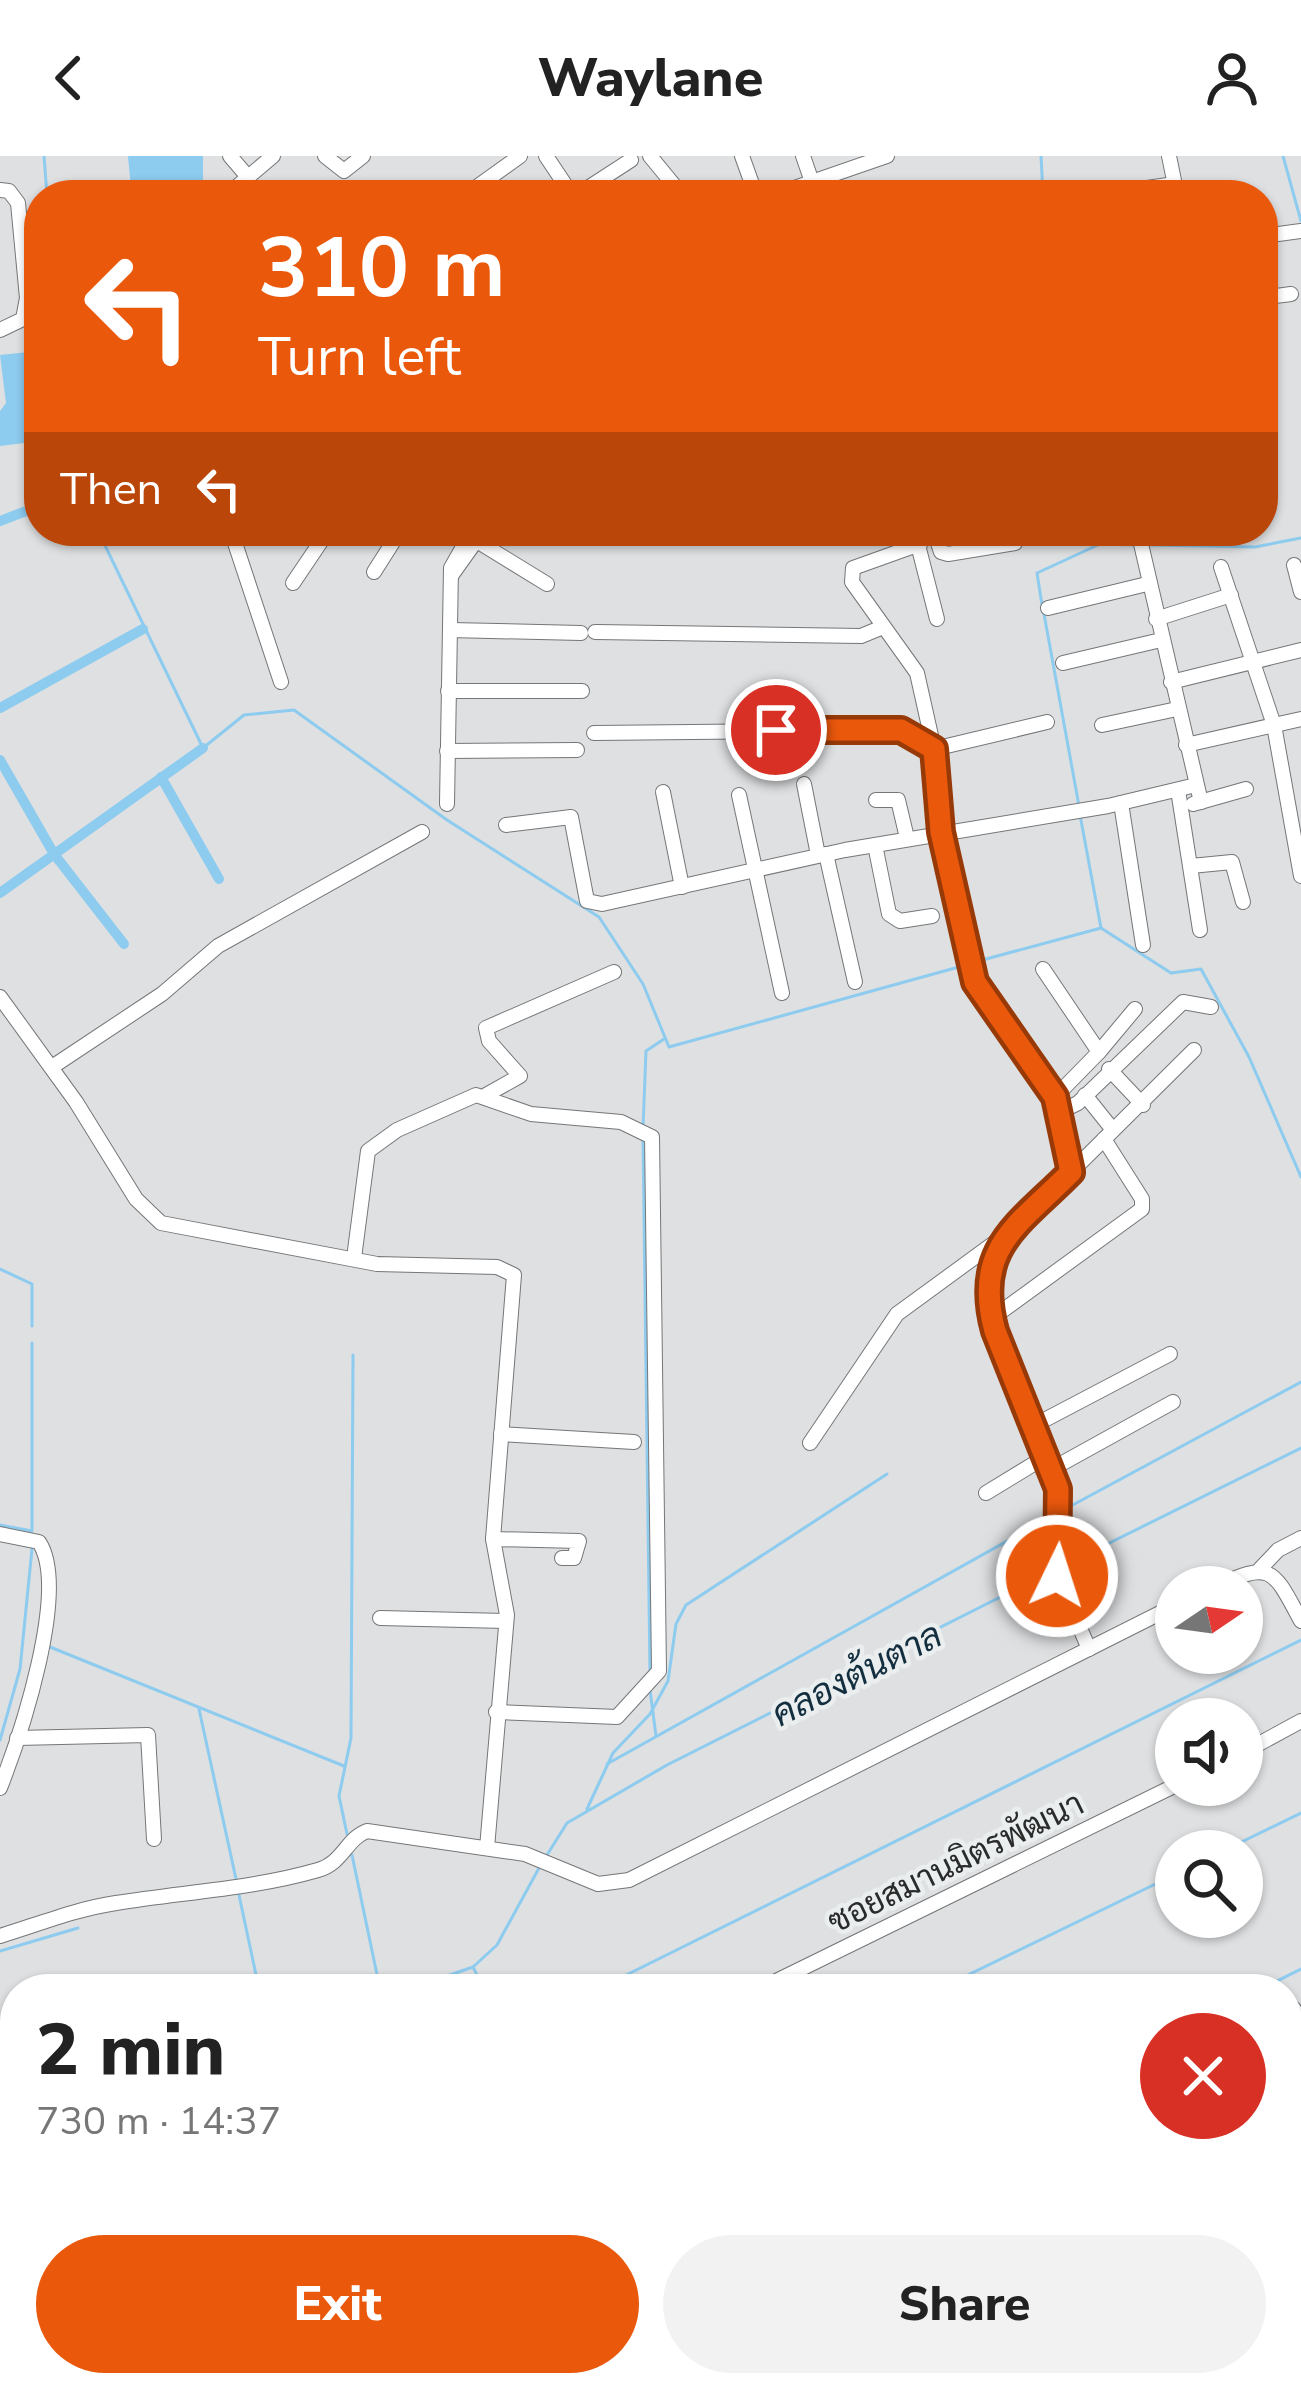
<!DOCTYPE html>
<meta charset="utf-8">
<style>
body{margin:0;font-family:"Nunito Sans",Sarabun,sans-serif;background:#f2f2f2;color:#222;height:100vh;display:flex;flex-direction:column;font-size:45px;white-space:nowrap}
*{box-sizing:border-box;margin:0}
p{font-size:39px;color:#767676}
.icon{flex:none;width:66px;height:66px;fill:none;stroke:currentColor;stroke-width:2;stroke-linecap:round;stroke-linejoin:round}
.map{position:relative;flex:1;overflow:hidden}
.sheet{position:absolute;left:0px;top:1818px;width:1302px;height:423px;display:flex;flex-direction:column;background:#fff;border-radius:48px 48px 0 0;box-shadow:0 3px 9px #0004}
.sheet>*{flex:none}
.hud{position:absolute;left:24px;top:24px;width:1254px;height:366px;border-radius:48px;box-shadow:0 3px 9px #0004;background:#ea580c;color:#fff;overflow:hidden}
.needle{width:78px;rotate:77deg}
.tools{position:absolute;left:1155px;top:1410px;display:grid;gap:24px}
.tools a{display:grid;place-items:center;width:108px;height:108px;border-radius:50%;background:#fff;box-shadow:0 3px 9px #0004;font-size:60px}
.pin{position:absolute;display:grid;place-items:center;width:102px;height:102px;color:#fff;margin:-51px;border:6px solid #fff;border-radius:50%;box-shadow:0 3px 12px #0007}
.me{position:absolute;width:132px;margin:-66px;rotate:4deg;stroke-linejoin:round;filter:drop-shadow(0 0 9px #0008)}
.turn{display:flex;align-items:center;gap:42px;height:252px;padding:0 36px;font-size:54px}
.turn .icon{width:156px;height:156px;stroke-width:2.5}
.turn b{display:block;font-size:84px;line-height:102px}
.then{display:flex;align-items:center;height:114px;padding:0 36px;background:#0003;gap:24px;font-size:45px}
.round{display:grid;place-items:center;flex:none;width:126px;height:126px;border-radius:63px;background:#f2f2f2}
.head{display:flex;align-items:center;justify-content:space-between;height:204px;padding:0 36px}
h1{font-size:72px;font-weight:800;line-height:90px}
.cta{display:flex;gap:24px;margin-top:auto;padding:24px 36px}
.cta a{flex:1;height:138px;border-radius:72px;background:#ea580c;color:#fff;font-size:48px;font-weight:800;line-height:138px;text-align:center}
.cta a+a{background:#f2f2f2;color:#222}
header{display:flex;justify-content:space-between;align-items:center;height:156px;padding:0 36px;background:#fff;font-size:54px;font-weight:800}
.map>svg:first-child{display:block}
.water{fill:#8dcbef}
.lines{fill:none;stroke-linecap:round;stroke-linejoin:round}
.stream{stroke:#8dcbef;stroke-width:3}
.canal{stroke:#8dcbef;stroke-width:10}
.minor-casing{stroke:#747678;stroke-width:16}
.minor{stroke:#fff;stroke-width:14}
.route-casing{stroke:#983908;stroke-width:30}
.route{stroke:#ea580c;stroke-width:21}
.labels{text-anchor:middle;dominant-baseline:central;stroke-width:9;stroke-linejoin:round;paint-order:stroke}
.street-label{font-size:33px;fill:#2a2b2b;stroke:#ebeeef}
.water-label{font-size:36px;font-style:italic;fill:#132f3f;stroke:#ebeeef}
</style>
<header><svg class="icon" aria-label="back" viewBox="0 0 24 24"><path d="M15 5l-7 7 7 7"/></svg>Waylane<svg class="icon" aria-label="person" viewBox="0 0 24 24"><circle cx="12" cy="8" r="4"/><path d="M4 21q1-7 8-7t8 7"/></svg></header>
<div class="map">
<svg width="1301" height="2240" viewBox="0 0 1301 2240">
<rect width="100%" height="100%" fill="#dee0e2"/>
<g class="water">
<polygon points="128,0 203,0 203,25 191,39 131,33"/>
<polygon points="29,196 35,261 24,267 24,287 0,290 0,255 6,247 0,199"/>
</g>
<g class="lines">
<g class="stream">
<polyline points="44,0 47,39"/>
<polyline points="1041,0 1043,39"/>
<polyline points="1283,0 1301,65"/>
<polyline points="98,375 203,592 244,559 294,554 447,664 599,761 643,828 669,891 966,809"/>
<polyline points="1095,375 1099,386"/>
<polyline points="1148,389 1255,391 1301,382"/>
<polyline points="1042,449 1037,417 1100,388 1138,389"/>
<polyline points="1044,458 1079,650"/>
<polyline points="1080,659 1101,772 1171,817 1201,813 1249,901 1301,1021"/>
<polyline points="975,806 1101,772"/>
<polyline points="643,972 646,895 664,883"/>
<polyline points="643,982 650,1518"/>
<polyline points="0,1113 32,1128 32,1170"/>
<polyline points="1069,1351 1301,1226"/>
<polyline points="0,1369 32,1375 32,1187"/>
<polyline points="1061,1411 1301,1292"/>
<polyline points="50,1491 344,1610"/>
<polyline points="650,1534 656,1580"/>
<polyline points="199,1553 236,1723"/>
<polyline points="0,1584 20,1513 32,1393"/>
<polyline points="607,1608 1052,1360"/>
<polyline points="587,1653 613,1597 650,1558 668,1525 676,1468 686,1449 887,1318"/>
<polyline points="347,1678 339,1640 351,1582 353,1199"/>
<polyline points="1223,1695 1301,1657"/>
<polyline points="352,1699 380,1833"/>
<polyline points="547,1699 567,1667 667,1609 1052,1415"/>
<polyline points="239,1739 259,1833"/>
<polyline points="0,1795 78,1772"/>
<polyline points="473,1811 497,1789 539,1712"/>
<polyline points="409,1833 473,1811 484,1833"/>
<polyline points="598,1833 1301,1484"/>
<polyline points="939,1833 1176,1718"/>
<polyline points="1261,1833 1301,1813"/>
<polyline points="0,1947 15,1943"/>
<polyline points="1287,2171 1301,2164"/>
<polyline points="552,2226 557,2240"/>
<polyline points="665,2226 671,2240"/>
<polyline points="984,2226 990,2240"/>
<polyline points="1287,2226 1293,2240"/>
<polyline points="147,2240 174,2226"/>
</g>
<g class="canal">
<polyline points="0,365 39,350"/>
<polyline points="0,552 143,473"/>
<polyline points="0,604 54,698 124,788"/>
<polyline points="161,621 219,723"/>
<polyline points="0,737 203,592"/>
</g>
<defs>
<g id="minor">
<polyline points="230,0 248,21"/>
<polyline points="325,0 344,15 363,0"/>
<polyline points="546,0 572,39"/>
<polyline points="650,0 682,39"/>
<polyline points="742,0 756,39"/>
<polyline points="803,0 812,26"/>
<polyline points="1169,0 1177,39"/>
<polyline points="474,33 520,0"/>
<polyline points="0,34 9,35 18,47 27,142 23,163 0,174"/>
<polyline points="227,39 273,0"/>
<polyline points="577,39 631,4"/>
<polyline points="774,39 887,0"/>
<polyline points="1098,39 1175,28"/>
<polyline points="1263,80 1301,75"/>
<polyline points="1263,126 1268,141 1291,138"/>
<polyline points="231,375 281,526"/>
<path d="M928,375L920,388L853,412L852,426L917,517L934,593L941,676L975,826L1055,941L1071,1016C1022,1069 971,1090 995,1175L1058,1333L1057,1419L1089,1493"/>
<polyline points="934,375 941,396 948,398 1015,387"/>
<polyline points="1138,375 1201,646"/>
<polyline points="464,377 547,428"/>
<polyline points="918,389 937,463"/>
<polyline points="1294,409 1301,436"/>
<polyline points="1221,411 1274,569 1301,720"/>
<polyline points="374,416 400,375"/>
<polyline points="451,420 483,375"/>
<polyline points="293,427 328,375"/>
<polyline points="1048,452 1147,428"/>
<polyline points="1156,463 1231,439"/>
<polyline points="450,474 581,477"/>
<polyline points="595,476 861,480 883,471"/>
<polyline points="1063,507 1161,484"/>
<polyline points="1171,526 1301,494"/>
<polyline points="448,535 582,535"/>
<polyline points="1102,569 1177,553"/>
<polyline points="594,577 901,574 934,593 1047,566"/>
<polyline points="1186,589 1301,563"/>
<polyline points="447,595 577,594"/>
<polyline points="804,628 818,699"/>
<polyline points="1178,634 1200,774"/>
<polyline points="663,636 682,731"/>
<polyline points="739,639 782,837"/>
<polyline points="876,644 898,644 907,682"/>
<polyline points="1121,647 1143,789"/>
<polyline points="447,648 451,412 472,375"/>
<polyline points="1193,648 1246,633"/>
<polyline points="506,669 571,661 587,745 602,748 845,694 1108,650 1196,629"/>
<polyline points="875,689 889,758 900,765 932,760"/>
<polyline points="826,698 855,826"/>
<polyline points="1191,710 1232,706 1243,746"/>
<polyline points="1043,813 1099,896 1055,941"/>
<polyline points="0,841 76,946 136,1043 161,1067 377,1108 497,1111 514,1119 493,1383 507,1459 487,1692"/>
<polyline points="1099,896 1135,853"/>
<polyline points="52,911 162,838 218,790 422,676"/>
<polyline points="1109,913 1143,949"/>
<polyline points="486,939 520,920 489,885 486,872 614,816"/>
<polyline points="1085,939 1113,974"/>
<polyline points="1060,956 1078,947 1183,846 1211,851"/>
<polyline points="1071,1016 1194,894"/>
<polyline points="354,1102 368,995 397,974 476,939 531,958 621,966 652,981 659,1515 617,1561 496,1556"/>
<polyline points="991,1163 1142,1053 1142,1043 1104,983"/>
<polyline points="1033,1270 1170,1198"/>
<polyline points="501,1278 634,1286"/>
<polyline points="810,1287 897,1158 1001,1082"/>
<polyline points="1050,1314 1173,1246"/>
<polyline points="986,1337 1045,1301"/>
<path d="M0,1378L39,1386C70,1433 20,1581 0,1632"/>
<polyline points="493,1383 579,1385 574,1402 562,1402"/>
<polyline points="1260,1413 1278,1394 1301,1382"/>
<path d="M1215,1431C1272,1404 1273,1413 1301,1465"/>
<polyline points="380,1462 506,1465"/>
<polyline points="17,1582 148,1579 154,1683"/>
<polyline points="1242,1597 1301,1565"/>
<path d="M0,1780C39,1768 76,1753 116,1747C184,1736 252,1733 318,1714C343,1707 346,1683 367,1675L525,1698L598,1728L629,1724L1176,1449"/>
<polyline points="760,1833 1176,1629"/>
<polyline points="1287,1856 1294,1853 1301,1870"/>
<polyline points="1287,1908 1301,1909"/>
<polyline points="0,2181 15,2173"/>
<polyline points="433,2226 439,2240"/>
<polyline points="591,2226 595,2240"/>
<polyline points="647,2226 652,2240"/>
<polyline points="702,2226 708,2240"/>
<polyline points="765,2226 771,2240"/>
<polyline points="827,2226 833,2240"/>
<polyline points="889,2226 894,2240"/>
<polyline points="949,2226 955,2240"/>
<polyline points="1066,2226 1071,2240"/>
<polyline points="357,2240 390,2226"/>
</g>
</defs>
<use href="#minor" class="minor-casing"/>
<use href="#minor" class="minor"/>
</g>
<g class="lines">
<defs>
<path id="route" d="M776,574H901L934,593L941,676L975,826L1055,941L1071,1016C1020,1068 972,1091 995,1175L1058,1333L1057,1420"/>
</defs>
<use href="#route" class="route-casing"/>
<use href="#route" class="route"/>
</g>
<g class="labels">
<g class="street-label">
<text transform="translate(956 1707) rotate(-26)">ซอยสมานมิตรพัฒนา</text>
</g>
<g class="water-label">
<text transform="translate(857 1519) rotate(-27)">คลองต้นตาล</text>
</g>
</g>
</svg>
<div class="tools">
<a><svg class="needle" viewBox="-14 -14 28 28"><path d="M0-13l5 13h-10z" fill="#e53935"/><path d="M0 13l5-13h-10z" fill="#767676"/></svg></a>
<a><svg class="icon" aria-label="sound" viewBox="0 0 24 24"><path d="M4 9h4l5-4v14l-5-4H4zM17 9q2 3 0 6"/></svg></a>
<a><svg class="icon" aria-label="search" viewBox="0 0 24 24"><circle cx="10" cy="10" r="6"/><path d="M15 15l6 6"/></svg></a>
</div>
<div class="pin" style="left:776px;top:574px;background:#d93025"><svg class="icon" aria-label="arrive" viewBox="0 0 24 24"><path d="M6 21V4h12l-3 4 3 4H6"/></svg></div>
<svg class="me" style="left:1057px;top:1420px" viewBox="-20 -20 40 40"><circle r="17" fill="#ea580c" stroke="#fff" stroke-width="3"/><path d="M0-11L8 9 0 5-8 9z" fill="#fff"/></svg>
<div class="hud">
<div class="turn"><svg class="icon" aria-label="left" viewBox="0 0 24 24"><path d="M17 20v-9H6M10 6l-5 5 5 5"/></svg><div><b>310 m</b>Turn left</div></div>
<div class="then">Then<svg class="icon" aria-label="left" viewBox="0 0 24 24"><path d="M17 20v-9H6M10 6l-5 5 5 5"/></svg></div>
</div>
<section class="sheet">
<div class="head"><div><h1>2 min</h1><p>730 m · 14:37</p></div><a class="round" style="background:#d93025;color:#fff"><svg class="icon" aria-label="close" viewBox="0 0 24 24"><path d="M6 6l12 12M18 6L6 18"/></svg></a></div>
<div class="cta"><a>Exit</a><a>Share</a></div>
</section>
</div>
